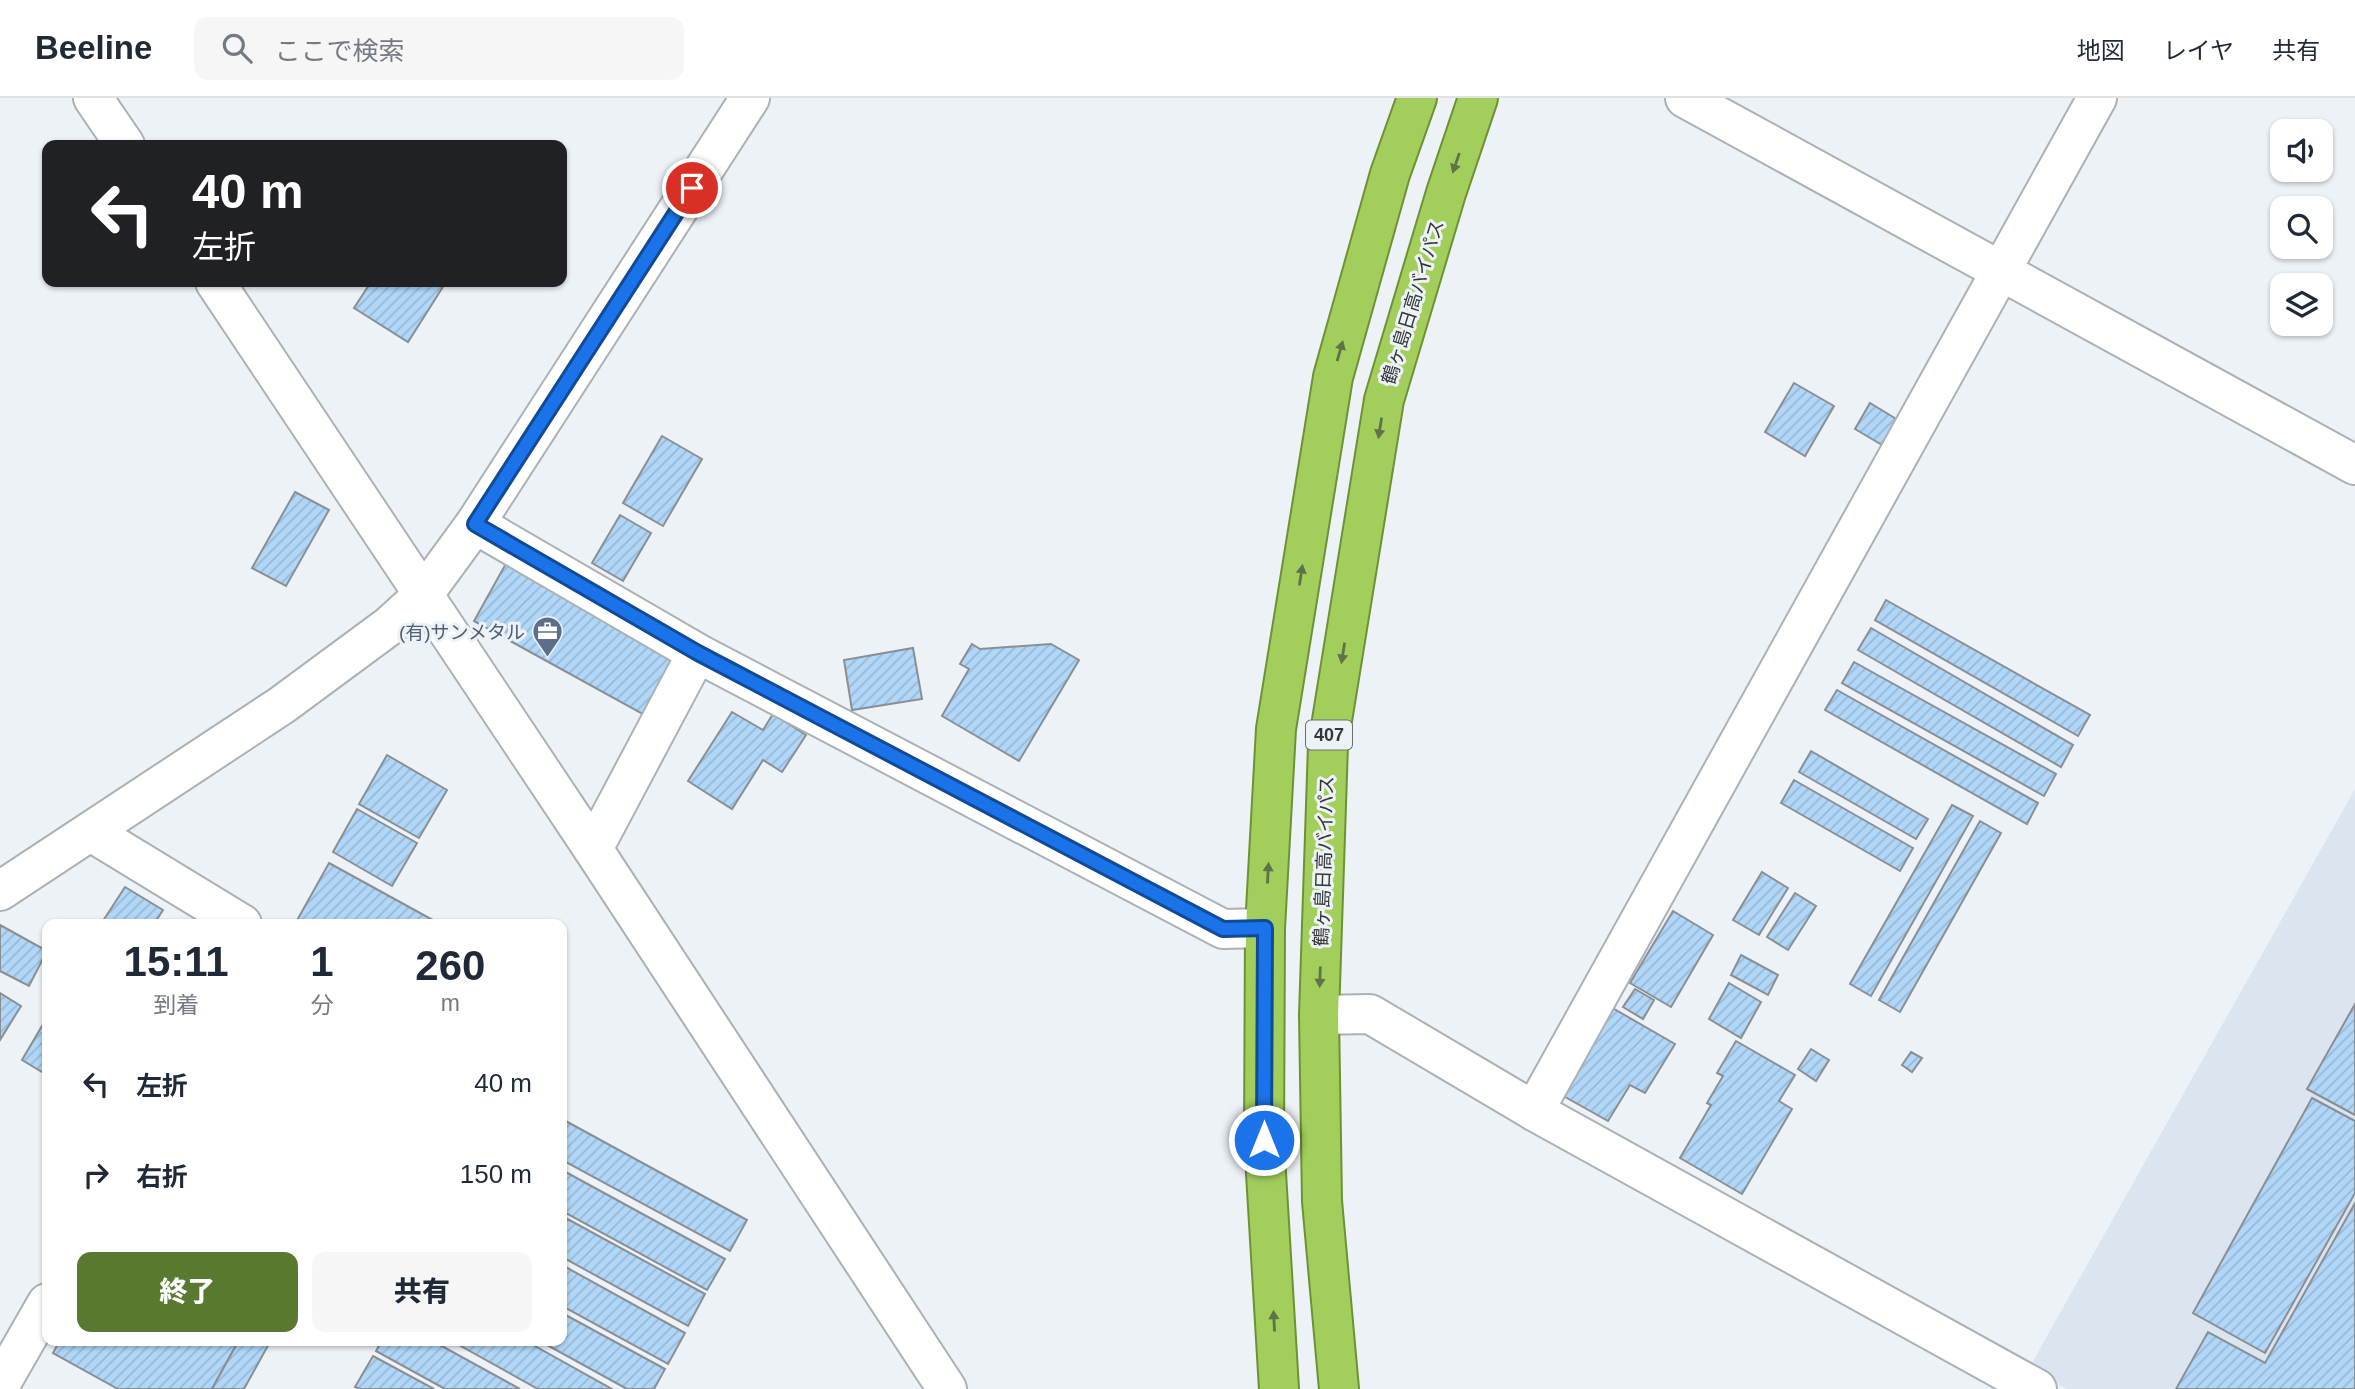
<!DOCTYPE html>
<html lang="ja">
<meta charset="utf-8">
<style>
body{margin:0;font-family:Arial,"Noto Sans JP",sans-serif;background:#f6f6f7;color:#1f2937;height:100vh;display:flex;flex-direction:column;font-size:26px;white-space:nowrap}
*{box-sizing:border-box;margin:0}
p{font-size:23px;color:#747a83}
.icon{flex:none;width:38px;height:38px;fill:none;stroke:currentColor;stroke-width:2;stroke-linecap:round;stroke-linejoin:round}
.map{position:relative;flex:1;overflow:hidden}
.panel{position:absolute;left:42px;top:821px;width:525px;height:427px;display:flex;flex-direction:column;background:#fff;border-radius:14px;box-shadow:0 2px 5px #0004}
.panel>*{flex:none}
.guide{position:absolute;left:42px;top:42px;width:525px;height:147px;border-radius:14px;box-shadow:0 2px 5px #0004;background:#202124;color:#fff;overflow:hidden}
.tools{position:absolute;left:2270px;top:21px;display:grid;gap:14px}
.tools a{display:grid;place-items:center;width:63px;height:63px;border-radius:14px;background:#fff;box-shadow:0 2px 5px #0004;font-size:35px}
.pin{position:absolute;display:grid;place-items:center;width:60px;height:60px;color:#fff;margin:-30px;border:4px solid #fff;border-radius:50%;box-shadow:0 2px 7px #0007}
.me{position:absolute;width:77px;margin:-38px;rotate:0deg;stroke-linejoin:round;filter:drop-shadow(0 0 5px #0008)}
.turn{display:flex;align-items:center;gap:24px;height:147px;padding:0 35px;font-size:32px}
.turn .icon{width:91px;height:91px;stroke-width:2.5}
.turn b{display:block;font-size:49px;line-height:60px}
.eta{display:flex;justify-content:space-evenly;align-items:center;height:119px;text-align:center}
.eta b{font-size:42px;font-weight:800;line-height:49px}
.button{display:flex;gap:14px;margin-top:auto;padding:14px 35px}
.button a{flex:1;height:80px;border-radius:14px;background:#597930;color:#fff;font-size:28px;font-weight:800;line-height:80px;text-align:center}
.button a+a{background:#f6f6f7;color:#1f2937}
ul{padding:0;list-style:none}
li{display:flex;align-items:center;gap:21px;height:91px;padding:0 35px}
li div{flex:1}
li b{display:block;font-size:26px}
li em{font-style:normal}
header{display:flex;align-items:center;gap:42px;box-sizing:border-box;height:98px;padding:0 35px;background:#fff;border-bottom:2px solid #e0e1e3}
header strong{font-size:33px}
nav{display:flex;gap:38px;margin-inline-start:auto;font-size:24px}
.search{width:490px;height:63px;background:#f6f6f7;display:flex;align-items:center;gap:18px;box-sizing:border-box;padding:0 24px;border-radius:14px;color:#747a83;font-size:26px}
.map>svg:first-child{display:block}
.built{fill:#dae5ef}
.building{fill:url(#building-hatch);stroke:#8a8f93;stroke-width:2}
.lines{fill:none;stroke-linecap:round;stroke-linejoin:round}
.minor-casing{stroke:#acb1b5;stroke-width:42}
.tertiary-casing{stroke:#acb1b5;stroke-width:42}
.trunk-casing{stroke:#6d9235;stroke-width:42}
.minor{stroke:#fff;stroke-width:38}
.tertiary{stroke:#fff;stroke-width:38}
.trunk{stroke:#a2cf5c;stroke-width:38}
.oneway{fill:#607346}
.route-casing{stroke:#114b97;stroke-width:18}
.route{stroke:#1a73e8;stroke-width:12}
.labels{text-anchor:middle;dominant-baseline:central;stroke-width:6;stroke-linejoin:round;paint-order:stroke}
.shield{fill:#edf2f7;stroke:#6c6e71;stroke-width:2}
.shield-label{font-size:18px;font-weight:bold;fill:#343637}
.street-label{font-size:19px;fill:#343637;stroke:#edf2f7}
.service-label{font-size:19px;fill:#4e5e75;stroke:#edf2f7;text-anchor:end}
</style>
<header>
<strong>Beeline</strong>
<div class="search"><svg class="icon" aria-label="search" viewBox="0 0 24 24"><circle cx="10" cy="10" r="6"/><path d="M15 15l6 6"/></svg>ここで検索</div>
<nav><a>地図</a><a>レイヤ</a><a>共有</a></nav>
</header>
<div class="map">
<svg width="2355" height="1291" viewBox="0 0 2355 1291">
<defs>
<pattern id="building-hatch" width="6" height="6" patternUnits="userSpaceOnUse" patternTransform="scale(1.75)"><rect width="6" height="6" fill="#b0d6f8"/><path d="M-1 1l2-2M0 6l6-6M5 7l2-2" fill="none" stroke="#98b8d5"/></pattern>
</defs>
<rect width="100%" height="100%" fill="#edf2f7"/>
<polygon class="built" points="2355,691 2355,1291 2067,1291 2029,1270"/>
<g class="building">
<polygon points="371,184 446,184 408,244 354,210"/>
<polygon points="1794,285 1834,308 1805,358 1765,334"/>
<polygon points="1870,305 1898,322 1882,347 1855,331"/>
<polygon points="662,338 702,361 663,428 623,405"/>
<polygon points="295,394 329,412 286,488 252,470"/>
<polygon points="620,417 651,435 623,483 592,465"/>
<polygon points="509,460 682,556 648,619 474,523"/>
<polygon points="1886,502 2090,617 2078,638 1875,522"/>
<polygon points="1871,530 2073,647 2061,669 1858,552"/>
<polygon points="972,546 980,551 1051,546 1079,562 1019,663 942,618 969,571 960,566"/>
<polygon points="913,550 922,601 852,612 844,562"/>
<polygon points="1854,564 2056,676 2044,698 1842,585"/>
<polygon points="1837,592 2038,705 2027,726 1825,612"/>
<polygon points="732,614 763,632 773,616 806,637 782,674 763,662 732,711 688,683"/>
<polygon points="1811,653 1928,721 1916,741 1799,674"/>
<polygon points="387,657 447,692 419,740 359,706"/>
<polygon points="1794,682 1913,750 1900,773 1781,705"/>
<polygon points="1952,707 1973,718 1871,898 1850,886"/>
<polygon points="357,711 417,745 392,788 333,754"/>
<polygon points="1980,723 2001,735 1900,914 1879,902"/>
<polygon points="329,765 440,826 295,826"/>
<polygon points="1762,774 1788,790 1759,837 1733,822"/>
<polygon points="125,789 163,812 154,826 101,826"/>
<polygon points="1795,795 1816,808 1788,852 1767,839"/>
<polygon points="1673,813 1713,837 1671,909 1630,885"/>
<polygon points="0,827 47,853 29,888 0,873"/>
<polygon points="1741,857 1778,877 1768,897 1731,877"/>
<polygon points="1729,885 1761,904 1741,940 1709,921"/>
<polygon points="1635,891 1654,902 1643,921 1623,909"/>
<polygon points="0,895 21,908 0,942"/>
<polygon points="2355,906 2355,1017 2307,991"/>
<polygon points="1609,908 1675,946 1645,995 1630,987 1608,1023 1558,995"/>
<polygon points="42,928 47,931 47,977 22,962"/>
<polygon points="1736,943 1795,977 1779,1003 1792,1011 1742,1096 1680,1060 1711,1007 1707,1005 1723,978 1717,975"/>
<polygon points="1811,951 1829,962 1816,983 1798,971"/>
<polygon points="1911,954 1922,960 1912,974 1902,967"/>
<polygon points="2312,1000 2355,1023 2355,1095 2265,1255 2193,1215"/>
<polygon points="562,1021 747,1122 730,1153 562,1062"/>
<polygon points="562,1072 725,1161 707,1192 562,1113"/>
<polygon points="2355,1105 2355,1291 2176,1291 2208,1234 2265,1265"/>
<polygon points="562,1118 705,1196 688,1228 562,1159"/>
<polygon points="562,1167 685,1235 668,1266 562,1208"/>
<polygon points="562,1215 665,1271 654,1291 627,1291 538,1242 562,1242"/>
<polygon points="60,1242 239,1242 212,1291 118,1291 53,1255"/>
<polygon points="239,1242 271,1242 244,1291 212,1291"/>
<polygon points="382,1242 431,1242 520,1291 445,1291 376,1253"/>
<polygon points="450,1242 524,1242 612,1291 538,1291"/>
<polygon points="373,1258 434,1291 360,1291 355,1289"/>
</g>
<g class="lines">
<defs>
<g id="minor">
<polyline points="93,0 125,47"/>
<polyline points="1685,0 2355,367"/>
<polyline points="215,184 593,751 947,1291"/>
<polyline points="475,426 697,555 1223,831 1265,830"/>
<polyline points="91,734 242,826"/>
<polyline points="593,751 697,555"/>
<polyline points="1319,917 1370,916 1534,1013 2037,1291"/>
<polyline points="1534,1013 2097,0"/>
<polyline points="0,1287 47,1205"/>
</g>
<polyline id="tertiary" points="0,793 282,607 389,528 423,497 475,426 750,0"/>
<g id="trunk">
<polyline points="1279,1291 1264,1042 1265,830 1276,631 1333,279 1390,76 1417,0"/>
<polyline points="1339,1291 1322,1103 1319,917 1328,647 1384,302 1446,95 1478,0"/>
</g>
</defs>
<use href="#minor" class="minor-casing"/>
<use href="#tertiary" class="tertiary-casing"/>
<use href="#trunk" class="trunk-casing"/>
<use href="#minor" class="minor"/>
<use href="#tertiary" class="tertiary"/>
<use href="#trunk" class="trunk"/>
</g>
<defs><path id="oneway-solid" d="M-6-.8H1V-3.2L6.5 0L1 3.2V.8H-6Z" transform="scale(1.75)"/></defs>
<g class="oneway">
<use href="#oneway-solid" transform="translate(1456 65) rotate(109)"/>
<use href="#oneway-solid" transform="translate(1340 253) rotate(-74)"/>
<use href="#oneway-solid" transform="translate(1380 330) rotate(99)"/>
<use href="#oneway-solid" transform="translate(1301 477) rotate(-81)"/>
<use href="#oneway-solid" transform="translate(1343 555) rotate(99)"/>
<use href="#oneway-solid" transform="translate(1268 775) rotate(-87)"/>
<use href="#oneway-solid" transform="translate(1320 879) rotate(92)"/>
<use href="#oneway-solid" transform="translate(1274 1223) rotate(-93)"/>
</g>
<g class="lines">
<defs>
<polyline id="route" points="692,90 475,426 698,555 1223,831 1265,830 1264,1042"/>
</defs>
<use href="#route" class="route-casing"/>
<use href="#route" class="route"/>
</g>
<defs>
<symbol id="office-pin" viewBox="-11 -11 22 30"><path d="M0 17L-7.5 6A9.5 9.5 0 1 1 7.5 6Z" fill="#5c6f8a" stroke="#edf2f7"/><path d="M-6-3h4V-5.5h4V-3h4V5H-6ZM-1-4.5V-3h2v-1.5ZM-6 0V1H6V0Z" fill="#fff"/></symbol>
</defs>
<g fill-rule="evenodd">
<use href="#office-pin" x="530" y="516" width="35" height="47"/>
</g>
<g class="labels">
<rect class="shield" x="1306" y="622.5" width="46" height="29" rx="5"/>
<g class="shield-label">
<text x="1329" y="637">407</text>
</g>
<g class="street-label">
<text transform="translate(1413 204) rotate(-73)">鶴ヶ島日高バイパス</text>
<text transform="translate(1324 763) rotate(-88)">鶴ヶ島日高バイパス</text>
</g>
<g class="service-label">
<text x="525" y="534">(有)サンメタル</text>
</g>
</g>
</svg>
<div class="tools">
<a><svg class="icon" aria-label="sound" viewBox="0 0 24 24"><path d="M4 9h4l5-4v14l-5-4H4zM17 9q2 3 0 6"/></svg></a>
<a><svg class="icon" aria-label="search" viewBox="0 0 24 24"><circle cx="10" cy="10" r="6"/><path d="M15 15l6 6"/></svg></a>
<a><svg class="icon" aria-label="layers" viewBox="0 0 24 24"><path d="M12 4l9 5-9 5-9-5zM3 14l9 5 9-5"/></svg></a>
</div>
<div class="pin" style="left:692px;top:90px;background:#d93025"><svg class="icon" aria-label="arrive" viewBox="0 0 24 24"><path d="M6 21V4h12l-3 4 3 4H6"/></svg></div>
<svg class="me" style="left:1264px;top:1042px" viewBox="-20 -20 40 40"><circle r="17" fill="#1a73e8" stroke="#fff" stroke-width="3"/><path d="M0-11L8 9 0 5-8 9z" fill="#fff"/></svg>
<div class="guide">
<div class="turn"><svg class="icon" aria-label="left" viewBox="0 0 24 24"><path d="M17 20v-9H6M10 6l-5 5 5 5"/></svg><div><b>40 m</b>左折</div></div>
</div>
<section class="panel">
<div class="eta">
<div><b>15:11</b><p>到着</p></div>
<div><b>1</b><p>分</p></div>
<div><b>260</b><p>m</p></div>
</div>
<ul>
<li><svg class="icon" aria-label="left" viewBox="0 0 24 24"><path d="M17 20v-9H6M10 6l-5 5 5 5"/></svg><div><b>左折</b></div><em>40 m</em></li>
<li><svg class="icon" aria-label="right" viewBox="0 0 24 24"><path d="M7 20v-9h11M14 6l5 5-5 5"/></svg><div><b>右折</b></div><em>150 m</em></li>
</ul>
<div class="button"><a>終了</a><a>共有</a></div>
</section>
</div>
